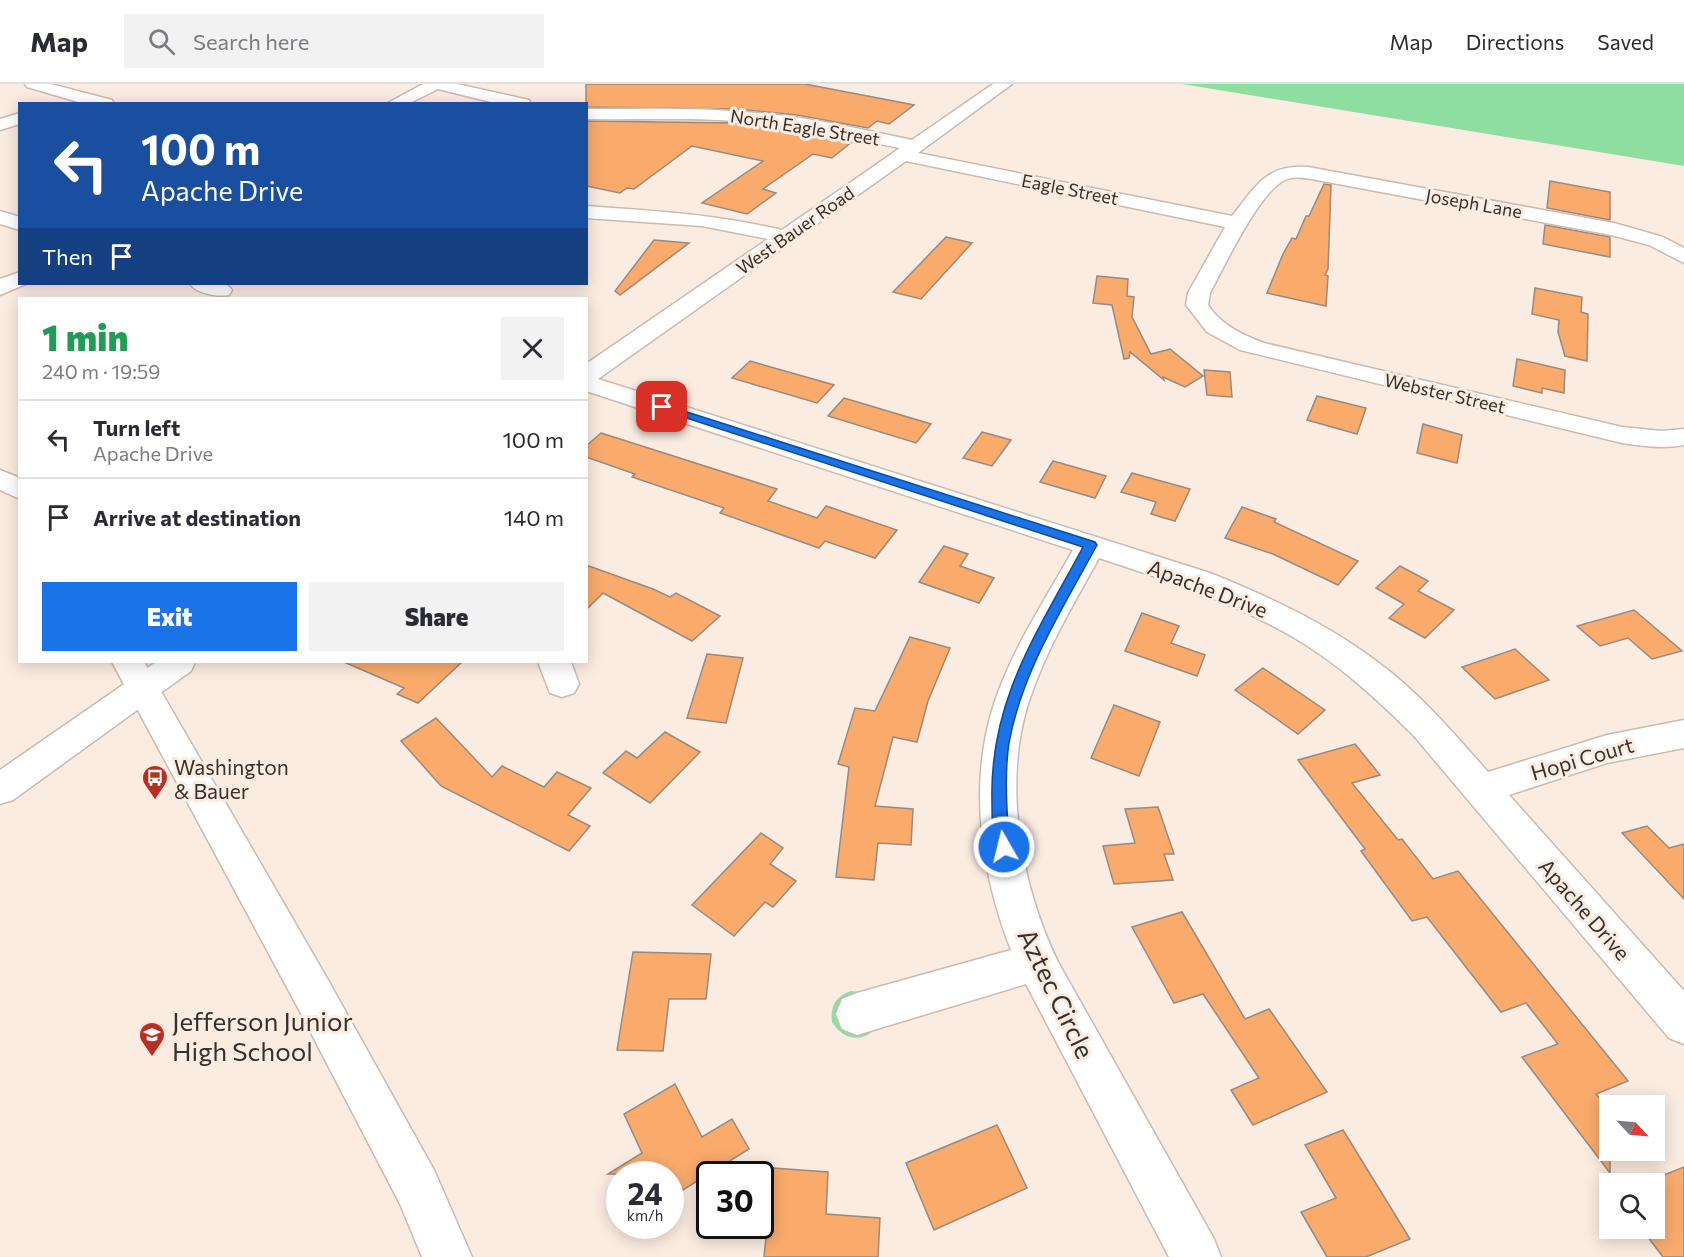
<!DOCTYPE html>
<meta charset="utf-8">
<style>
body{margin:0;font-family:Commissioner,sans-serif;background:#f2f2f3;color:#2b2b33;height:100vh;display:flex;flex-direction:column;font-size:22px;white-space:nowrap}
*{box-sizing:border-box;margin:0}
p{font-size:20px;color:#7c7c81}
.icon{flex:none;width:33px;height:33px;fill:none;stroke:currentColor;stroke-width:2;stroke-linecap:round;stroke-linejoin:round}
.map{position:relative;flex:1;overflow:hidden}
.sheet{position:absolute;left:18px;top:213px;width:570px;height:366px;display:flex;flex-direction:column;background:#fff;border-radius:0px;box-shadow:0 3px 15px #0003}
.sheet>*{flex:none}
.guide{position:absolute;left:18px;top:18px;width:570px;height:183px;border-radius:0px;box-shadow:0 3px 15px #0003;background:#1a4fa0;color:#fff;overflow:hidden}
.needle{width:39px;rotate:116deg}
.buttons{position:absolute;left:1599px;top:1011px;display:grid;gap:12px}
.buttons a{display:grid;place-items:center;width:66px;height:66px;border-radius:0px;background:#fff;box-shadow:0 3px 15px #0003;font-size:30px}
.speed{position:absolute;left:606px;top:1077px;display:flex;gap:12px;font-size:30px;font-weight:700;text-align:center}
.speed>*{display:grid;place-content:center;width:78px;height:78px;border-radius:50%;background:#fff;box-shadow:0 3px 15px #0003;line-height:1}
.speed small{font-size:15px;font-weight:400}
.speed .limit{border:3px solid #111;border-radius:9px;background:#fff;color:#111}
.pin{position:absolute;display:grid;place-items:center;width:51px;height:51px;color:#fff;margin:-26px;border-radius:12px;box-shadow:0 3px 9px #0006}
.me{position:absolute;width:66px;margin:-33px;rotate:352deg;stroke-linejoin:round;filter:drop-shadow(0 0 4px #0008)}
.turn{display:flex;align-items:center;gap:21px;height:126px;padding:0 24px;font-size:27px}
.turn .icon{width:78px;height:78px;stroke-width:2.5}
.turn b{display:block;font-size:42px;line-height:51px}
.then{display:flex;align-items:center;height:57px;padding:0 24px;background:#0003;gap:12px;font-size:22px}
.round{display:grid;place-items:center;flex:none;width:63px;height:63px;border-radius:0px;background:#f2f2f3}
.headline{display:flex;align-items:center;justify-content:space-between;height:102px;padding:0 24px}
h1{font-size:36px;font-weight:800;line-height:45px;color:#1e9e55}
.button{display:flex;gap:12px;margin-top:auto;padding:12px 24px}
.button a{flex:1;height:69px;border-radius:0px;background:#1a73e8;color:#fff;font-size:24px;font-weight:800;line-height:69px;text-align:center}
.button a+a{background:#f2f2f3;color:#2b2b33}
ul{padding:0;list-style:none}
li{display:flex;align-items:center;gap:18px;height:78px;padding:0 24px;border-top:2px solid #e1e1e2}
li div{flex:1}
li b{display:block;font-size:22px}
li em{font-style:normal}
header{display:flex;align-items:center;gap:36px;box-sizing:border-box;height:84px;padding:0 30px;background:#fff;border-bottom:2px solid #e1e1e2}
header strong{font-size:28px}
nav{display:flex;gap:33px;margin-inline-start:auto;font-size:21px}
.search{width:420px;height:54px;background:#f2f2f3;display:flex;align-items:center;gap:15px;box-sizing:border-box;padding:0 21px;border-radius:0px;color:#7c7c81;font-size:22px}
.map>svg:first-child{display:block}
.green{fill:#8edea1}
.building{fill:#faab6c;stroke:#978a80;stroke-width:1.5}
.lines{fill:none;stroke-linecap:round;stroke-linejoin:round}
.minor-casing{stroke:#c9bbb0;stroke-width:3}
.major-casing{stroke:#c9bbb0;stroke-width:3}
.minor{fill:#fff;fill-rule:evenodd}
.major{fill:#fff;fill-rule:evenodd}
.route{fill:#1a73e8;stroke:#114b97;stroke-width:1.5}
.labels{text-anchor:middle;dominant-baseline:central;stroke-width:6;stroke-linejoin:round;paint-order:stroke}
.far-street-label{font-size:18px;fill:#37312d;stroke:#fbece2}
.street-label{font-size:21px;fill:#37312d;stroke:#fbece2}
.poi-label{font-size:21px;fill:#37312d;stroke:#fbece2;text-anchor:start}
.near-street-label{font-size:26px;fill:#37312d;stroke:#fbece2}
.near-poi-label{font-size:26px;fill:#37312d;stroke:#fbece2;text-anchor:start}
</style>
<header>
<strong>Map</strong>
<div class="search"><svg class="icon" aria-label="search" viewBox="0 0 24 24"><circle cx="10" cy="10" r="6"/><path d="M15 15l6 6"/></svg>Search here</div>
<nav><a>Map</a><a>Directions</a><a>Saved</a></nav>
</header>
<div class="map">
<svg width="1684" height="1173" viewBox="0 0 1684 1173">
<rect width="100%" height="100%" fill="#fbece2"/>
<g class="green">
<polygon points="1182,0 1684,0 1684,82"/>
<path d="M851,907L865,909L877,943C862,960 843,956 832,938C830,922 836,912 851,907Z"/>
</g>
<g class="building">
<polygon points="586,0 805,0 914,21 889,40 877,37 868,44 797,31 736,25 586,23"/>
<polygon points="586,37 738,39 795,46 853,57 832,74 813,70 763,105 776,109 747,130 702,119 763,77 692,62 634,105 627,104 620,109 586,102"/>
<polygon points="1550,97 1610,108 1610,136 1547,124"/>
<polygon points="1324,100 1331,101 1328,185 1325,191 1328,192 1326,222 1267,209 1283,170 1292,154 1296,155 1306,132 1309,132"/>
<polygon points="1545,141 1610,153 1610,173 1543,160"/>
<polygon points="946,153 972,159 921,215 893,208"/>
<polygon points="654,156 689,159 620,211 615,207"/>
<polygon points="1097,192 1128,195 1127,212 1134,213 1132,233 1151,270 1170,265 1203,292 1185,303 1163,293 1164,296 1130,268 1129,274 1124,275 1112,221 1093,219"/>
<polygon points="1535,204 1582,213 1581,228 1588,230 1587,277 1565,272 1558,248 1559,236 1532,230"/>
<polygon points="1517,275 1565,286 1564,309 1542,304 1542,309 1513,302"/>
<polygon points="750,277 834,301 817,319 732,294"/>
<polygon points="1204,286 1230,288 1232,313 1207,311"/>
<polygon points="1317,312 1366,324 1357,350 1307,336"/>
<polygon points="844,314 931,340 916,359 828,332"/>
<polygon points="1423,340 1462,351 1457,379 1417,369"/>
<polygon points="982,348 1011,356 992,382 963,374"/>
<polygon points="601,349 777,405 768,417 817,434 826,422 897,446 875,474 825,457 819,464 720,429 724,424 632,393 635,390 586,373 586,362"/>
<polygon points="1053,377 1106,392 1095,414 1040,398"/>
<polygon points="1132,389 1190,405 1175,437 1151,430 1156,418 1121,408"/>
<polygon points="1242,423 1276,435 1274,438 1358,477 1338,501 1273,470 1225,454"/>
<polygon points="944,462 968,470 960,482 994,494 979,519 919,498"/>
<polygon points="586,481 653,505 670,513 676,509 720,532 692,557 603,509 586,526"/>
<polygon points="1400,482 1428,497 1418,507 1454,526 1425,554 1389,534 1404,520 1376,504"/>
<polygon points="1634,526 1682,567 1652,575 1628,554 1600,562 1577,542"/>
<polygon points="1142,529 1179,542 1171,559 1205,571 1197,592 1125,567"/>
<polygon points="910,553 950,564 928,617 917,658 893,653 875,722 913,725 911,761 878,759 874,796 836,793 849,683 838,680 855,624 875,627"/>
<polygon points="1515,565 1549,596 1495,615 1462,583"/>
<polygon points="707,570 743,574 726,639 687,634"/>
<polygon points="344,578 462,578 418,619 397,610 404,604"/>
<polygon points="1263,584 1325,626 1298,650 1235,606"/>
<polygon points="1114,621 1160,638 1139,692 1091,674"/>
<polygon points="436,634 492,693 502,682 544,703 557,688 591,704 568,731 590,742 569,767 441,702 401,657"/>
<polygon points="665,648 700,668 650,719 603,689 626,667 637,674"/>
<polygon points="1355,660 1380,691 1352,699 1398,756 1402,755 1433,795 1458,787 1628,997 1596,1010 1610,1027 1610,1089 1522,973 1558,960 1526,919 1501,928 1427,833 1412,837 1361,767 1365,765 1298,676"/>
<polygon points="1158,723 1174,770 1164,770 1173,796 1114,800 1103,762 1135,759 1125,725"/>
<polygon points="1647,742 1669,764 1684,760 1684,815 1622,749"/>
<polygon points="761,749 783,764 770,780 796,797 773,823 765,818 734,852 692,821"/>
<polygon points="1182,828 1245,935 1269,925 1327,1008 1253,1041 1231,1006 1259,994 1203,910 1174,919 1132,843"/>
<polygon points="633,868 711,870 706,915 669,915 663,967 617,966"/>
<polygon points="675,1000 702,1053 732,1035 749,1065 670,1114 670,1090 608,1090 642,1069 624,1030"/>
<polygon points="997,1041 1027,1104 934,1146 906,1079"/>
<polygon points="1343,1046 1410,1155 1366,1173 1327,1173 1301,1128 1336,1114 1305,1061"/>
<polygon points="1684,1083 1684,1173 1663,1173 1641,1144 1654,1144 1654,1095"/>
<polygon points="773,1084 828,1088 826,1130 880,1134 878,1173 764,1173"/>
</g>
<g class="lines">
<defs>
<g id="minor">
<polygon points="25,0 51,0 112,16 114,20 85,20 27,3"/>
<polygon points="423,0 457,0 529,16 531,20 499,20 438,5 408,20 386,20"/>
<path d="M993,0H1012L918,69L1232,132C1256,102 1266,80 1308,83L1614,139L1663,153L1684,164V179L1649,161L1611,151L1322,97C1310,95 1296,91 1285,96C1259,108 1224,183 1210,209L1208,221C1221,241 1243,251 1264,259L1622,343L1661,347L1684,345V361C1663,365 1643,362 1622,359L1240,266L1207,248L1186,221L1188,209L1225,143L906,77L598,295L1210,489C1275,515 1338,545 1393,590C1428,619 1458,654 1488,688L1607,651L1684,636V664L1607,679L1509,711L1684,907V960L1669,954L1414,652C1377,615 1339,580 1293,553C1232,518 1166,496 1099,474C1073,521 1046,566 1029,617C1002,700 1021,801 1058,878L1214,1155L1221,1173H1169L1026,900L857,951L842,945L836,930L842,915L857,909L1011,866C981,789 968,700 994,620C1012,565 1045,516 1073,466L586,307V280L768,155L702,142L586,134V122C653,127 716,130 782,146L900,64C854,55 807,44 760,39C703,33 644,36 586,35V25C644,25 700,23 757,29C810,33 861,45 912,56Z"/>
<polygon points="20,29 20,40 0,46 0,35"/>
<polygon points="0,127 20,133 20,146 0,140"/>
<polygon points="20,188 20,200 26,200 0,211 0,195"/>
<path d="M190,200C202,199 225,195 232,206L229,211C218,213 197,210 190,200Z"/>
<polygon points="156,578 195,578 191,587 13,716 0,720 0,686"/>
<polygon points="538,578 571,578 579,600 574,609 562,613 550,609"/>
</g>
<g id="major">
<polygon points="0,386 20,394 20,415 0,406"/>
<polygon points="112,578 144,578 328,896 434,1086 472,1173 422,1173 400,1120 298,924"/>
</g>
</defs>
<use href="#minor" class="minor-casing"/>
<use href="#major" class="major-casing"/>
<use href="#minor" class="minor"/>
<use href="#major" class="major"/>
</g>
<path class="route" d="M662,320L1095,458L1097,461C1063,524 1022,587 1009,659C1005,685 1006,714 1008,741C1009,750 1014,760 1010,768L1004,770L999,768C992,753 992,735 992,718C989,617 1037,549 1083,463L659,325L657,323Z"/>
<defs>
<symbol id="bus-pin" viewBox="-11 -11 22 30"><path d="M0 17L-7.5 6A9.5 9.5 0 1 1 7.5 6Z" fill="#bb2d20" stroke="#fbece2"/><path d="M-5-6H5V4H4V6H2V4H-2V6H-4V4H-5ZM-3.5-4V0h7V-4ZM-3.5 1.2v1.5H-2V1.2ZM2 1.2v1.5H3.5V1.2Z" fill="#fff"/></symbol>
<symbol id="school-pin" viewBox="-11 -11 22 30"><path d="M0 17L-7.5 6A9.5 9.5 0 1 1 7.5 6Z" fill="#bb2d20" stroke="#fbece2"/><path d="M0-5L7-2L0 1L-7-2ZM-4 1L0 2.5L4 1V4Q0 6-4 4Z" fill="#fff"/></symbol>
</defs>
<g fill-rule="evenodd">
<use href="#bus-pin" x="140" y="679" width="30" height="40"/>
<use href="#school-pin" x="137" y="936" width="30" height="40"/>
</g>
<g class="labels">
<g class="far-street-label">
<text transform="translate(805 43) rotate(9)">North Eagle Street</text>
<text transform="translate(1070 105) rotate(11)">Eagle Street</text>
<text transform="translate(1474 119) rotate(10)">Joseph Lane</text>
<text transform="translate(795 146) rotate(-35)">West Bauer Road</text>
<text transform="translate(1445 309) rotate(13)">Webster Street</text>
</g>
<g class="street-label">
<text transform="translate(1208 504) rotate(21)">Apache Drive</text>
<text transform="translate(1582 674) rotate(-16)">Hopi Court</text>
<text transform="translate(1585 825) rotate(49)">Apache Drive</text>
</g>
<g class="poi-label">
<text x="174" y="682">Washington<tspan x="174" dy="24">&amp; Bauer</tspan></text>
</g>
<g class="near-street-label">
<text transform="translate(1057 909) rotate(64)">Aztec Circle</text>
</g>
<g class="near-poi-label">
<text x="172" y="936">Jefferson Junior<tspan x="172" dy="30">High School</tspan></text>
</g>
</g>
</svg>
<div class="buttons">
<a><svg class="needle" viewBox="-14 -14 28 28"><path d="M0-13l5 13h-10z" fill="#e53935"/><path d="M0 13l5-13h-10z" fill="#7c7c81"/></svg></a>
<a><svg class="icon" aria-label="search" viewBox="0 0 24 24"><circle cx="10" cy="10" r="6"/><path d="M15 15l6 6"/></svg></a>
</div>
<div class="speed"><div>24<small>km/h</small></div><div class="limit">30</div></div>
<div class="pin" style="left:662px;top:323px;background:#d93025"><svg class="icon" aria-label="arrive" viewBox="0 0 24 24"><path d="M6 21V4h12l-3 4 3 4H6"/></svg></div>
<svg class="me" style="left:1004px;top:763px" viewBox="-20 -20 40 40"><circle r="17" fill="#1a73e8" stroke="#fff" stroke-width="3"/><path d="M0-11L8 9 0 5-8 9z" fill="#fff"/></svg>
<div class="guide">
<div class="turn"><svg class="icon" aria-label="left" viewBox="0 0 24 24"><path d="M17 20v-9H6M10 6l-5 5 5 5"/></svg><div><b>100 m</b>Apache Drive</div></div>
<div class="then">Then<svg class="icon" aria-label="arrive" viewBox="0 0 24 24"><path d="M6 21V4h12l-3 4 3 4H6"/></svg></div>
</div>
<section class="sheet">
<div class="headline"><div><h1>1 min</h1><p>240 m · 19:59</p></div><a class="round"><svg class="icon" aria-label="close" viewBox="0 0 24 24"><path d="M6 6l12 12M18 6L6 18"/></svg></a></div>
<ul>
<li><svg class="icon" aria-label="left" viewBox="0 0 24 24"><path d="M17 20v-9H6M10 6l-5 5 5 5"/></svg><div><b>Turn left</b><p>Apache Drive</p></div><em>100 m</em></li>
<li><svg class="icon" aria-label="arrive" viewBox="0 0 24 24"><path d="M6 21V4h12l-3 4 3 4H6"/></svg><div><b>Arrive at destination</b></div><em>140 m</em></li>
</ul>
<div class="button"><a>Exit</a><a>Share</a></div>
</section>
</div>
